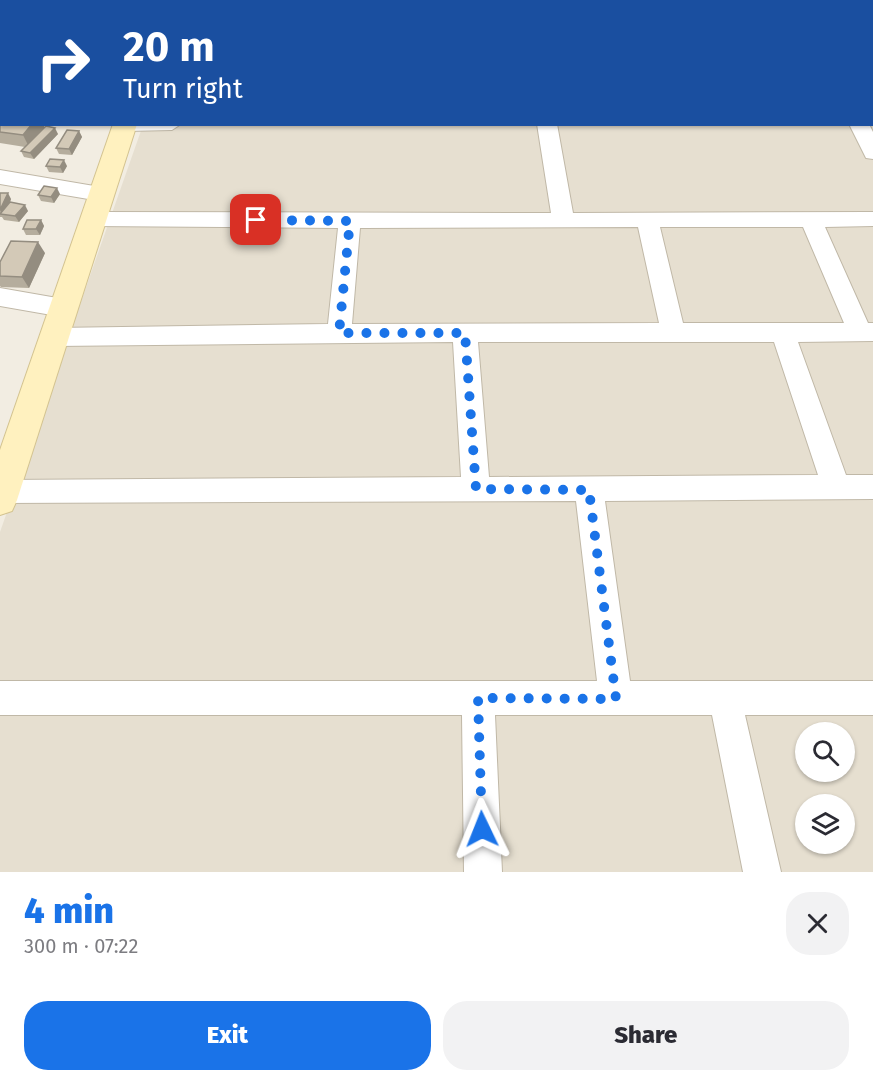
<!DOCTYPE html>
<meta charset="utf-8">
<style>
body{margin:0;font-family:"Fira Sans",sans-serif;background:#f2f2f3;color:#2b2b33;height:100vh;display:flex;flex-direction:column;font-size:22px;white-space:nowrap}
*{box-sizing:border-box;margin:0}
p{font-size:20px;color:#7c7c81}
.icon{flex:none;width:33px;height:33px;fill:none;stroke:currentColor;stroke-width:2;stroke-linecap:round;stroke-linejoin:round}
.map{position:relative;height:872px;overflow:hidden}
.drawer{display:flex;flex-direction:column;background:#fff;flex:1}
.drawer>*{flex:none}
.guide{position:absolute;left:0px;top:0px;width:873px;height:126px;box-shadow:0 2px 4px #0004;background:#1a4fa0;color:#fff;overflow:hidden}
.tools{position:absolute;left:795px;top:722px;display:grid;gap:12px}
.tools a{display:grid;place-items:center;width:60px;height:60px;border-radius:50%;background:#fff;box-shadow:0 2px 4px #0004;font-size:30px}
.pin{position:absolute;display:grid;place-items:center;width:51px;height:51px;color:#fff;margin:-26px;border-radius:12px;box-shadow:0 3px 9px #0006}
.me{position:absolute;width:66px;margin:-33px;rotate:358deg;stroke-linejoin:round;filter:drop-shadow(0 0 4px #0008)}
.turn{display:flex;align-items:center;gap:21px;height:126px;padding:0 24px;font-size:27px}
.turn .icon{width:78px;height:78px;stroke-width:2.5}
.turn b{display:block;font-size:42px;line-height:51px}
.round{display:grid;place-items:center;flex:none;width:63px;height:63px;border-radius:24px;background:#f2f2f3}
.headline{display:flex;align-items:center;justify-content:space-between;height:102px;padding:0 24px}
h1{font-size:36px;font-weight:800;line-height:45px;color:#1a73e8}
.primary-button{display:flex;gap:12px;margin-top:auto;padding:12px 24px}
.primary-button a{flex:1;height:69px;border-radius:24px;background:#1a73e8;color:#fff;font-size:24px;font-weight:800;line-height:69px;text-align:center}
.primary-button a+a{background:#f2f2f3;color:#2b2b33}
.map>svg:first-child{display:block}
.residential{fill:#e6dfd0;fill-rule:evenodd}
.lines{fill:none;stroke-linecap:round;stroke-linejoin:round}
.street-casing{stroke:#c0b8a7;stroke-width:2}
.secondary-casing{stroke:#d3c390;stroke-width:2}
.street{fill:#fff;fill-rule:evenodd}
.secondary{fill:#fff1bf;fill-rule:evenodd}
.wall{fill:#b5ad9d}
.shaded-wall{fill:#948d80}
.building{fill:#d3c9b7;stroke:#948d80;stroke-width:1.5}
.route{stroke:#1a73e8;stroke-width:10;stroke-dasharray:0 18}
</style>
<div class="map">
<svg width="873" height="872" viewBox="0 0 873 872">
<rect width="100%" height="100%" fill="#f2ede2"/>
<path class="residential" d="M187,0H873V872H0V532L143,125L872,124V2ZM806,732H844V771H806ZM806,804H844V843H806Z"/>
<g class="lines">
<defs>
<g id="street">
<polygon points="137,0 163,0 164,2 138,2"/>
<rect x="451" y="0" width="16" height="2"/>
<rect x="665" y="0" width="16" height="2"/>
<rect x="872" y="13" width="1" height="12"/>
<rect x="0" y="16" width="2" height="10"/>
<rect x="872" y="39" width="1" height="10"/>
<polygon points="181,124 172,130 125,131 118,129 115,125"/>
<path d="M537,124H557L573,213L873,212V226L825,227L868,323H873V341L798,342L846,475H873V499L605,501L630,681H873V715H745L781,872H743L712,715H495L502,872H464L462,715H0V681H597L576,501L0,503V481L3,480L461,477L453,342L55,346L46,344L43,337L46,330L55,328L328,324L338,228L92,226L84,224L81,219L84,214L92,212L551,213ZM638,227L659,323L352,324L360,228ZM660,227H803L844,323H683ZM478,342H774L818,475L489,477Z"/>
<polygon points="849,124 869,124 873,132 873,159 866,158"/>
<polygon points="0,170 100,187 108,189 111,194 108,199 100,201 0,184"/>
<polygon points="0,288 63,299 71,302 75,308 71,314 63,317 0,306"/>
</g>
<g id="secondary">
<polygon points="164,0 184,0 163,2"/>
<polygon points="113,124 137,124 17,500 12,511 0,515 0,450"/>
</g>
</defs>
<use href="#street" class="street-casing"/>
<use href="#secondary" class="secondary-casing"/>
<use href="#street" class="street"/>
<use href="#secondary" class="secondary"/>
</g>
<g class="wall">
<polygon points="0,75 2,75 2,124 43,124 44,127 58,134 34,159 24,157 21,151 25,147 0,143"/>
<polygon points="79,131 82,137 72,155 59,154 56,148"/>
<polygon points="46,166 67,166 63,173 49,172"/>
<polygon points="0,193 11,199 10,203 28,211 19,222 4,220 2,217 0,217"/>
<polygon points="60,194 54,203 41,201 38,195"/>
<polygon points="41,220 44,226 40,235 26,235 23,229"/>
<polygon points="45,253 29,288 1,287 0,286 0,262"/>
</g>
<g class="shaded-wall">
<polygon points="2,92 2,112 0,110 0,93"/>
<polygon points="32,124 43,124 45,128 29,147 23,135"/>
<polygon points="55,128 58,134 34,159 30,153"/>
<polygon points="79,131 82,137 72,155 69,149"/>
<polygon points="64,160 67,166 63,173 60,167"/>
<polygon points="57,188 60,194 54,203 51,197"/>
<polygon points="8,193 11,199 4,215 2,214 0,210"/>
<polygon points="25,205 28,211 19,222 15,216"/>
<polygon points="41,220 44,226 40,235 36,229"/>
<polygon points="38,242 45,253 29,288 22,277"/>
</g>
<g class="building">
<rect x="0" y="75" width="2" height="8"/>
<polygon points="0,83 2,83 2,92 0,93"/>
<polygon points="2,119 2,124 32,124 23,135 0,132 0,120"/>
<polygon points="46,126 55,128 30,153 21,151"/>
<polygon points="67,130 79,131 69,149 56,148"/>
<polygon points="50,159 64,160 60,167 46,166"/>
<polygon points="44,186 57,188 51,197 38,195"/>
<polygon points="0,193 8,193 0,210"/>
<polygon points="10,202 25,205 15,216 0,214"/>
<polygon points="27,220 41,220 36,229 23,229"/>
<polygon points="11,241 38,242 22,277 0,276 0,262"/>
</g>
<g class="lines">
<polyline class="route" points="256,220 350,221 339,333 465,333 476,489 589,490 616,699 478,698 482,829"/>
</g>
</svg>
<div class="tools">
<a><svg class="icon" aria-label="search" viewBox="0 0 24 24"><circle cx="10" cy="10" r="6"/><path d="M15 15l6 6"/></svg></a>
<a><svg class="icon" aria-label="layers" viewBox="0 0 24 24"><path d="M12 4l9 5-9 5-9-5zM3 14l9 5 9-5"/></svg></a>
</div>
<div class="pin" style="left:256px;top:220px;background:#d93025"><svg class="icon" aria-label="arrive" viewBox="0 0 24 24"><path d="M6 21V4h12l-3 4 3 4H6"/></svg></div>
<svg class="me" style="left:482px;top:829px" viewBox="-20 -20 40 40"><path d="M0-17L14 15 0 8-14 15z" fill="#1a73e8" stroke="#fff" stroke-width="4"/></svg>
<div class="guide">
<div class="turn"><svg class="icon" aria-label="right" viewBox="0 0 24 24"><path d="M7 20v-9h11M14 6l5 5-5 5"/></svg><div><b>20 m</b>Turn right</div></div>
</div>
</div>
<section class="drawer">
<div class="headline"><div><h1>4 min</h1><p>300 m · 07:22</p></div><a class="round"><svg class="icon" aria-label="close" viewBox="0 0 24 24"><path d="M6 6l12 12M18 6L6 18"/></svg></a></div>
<div class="primary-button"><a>Exit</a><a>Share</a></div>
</section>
